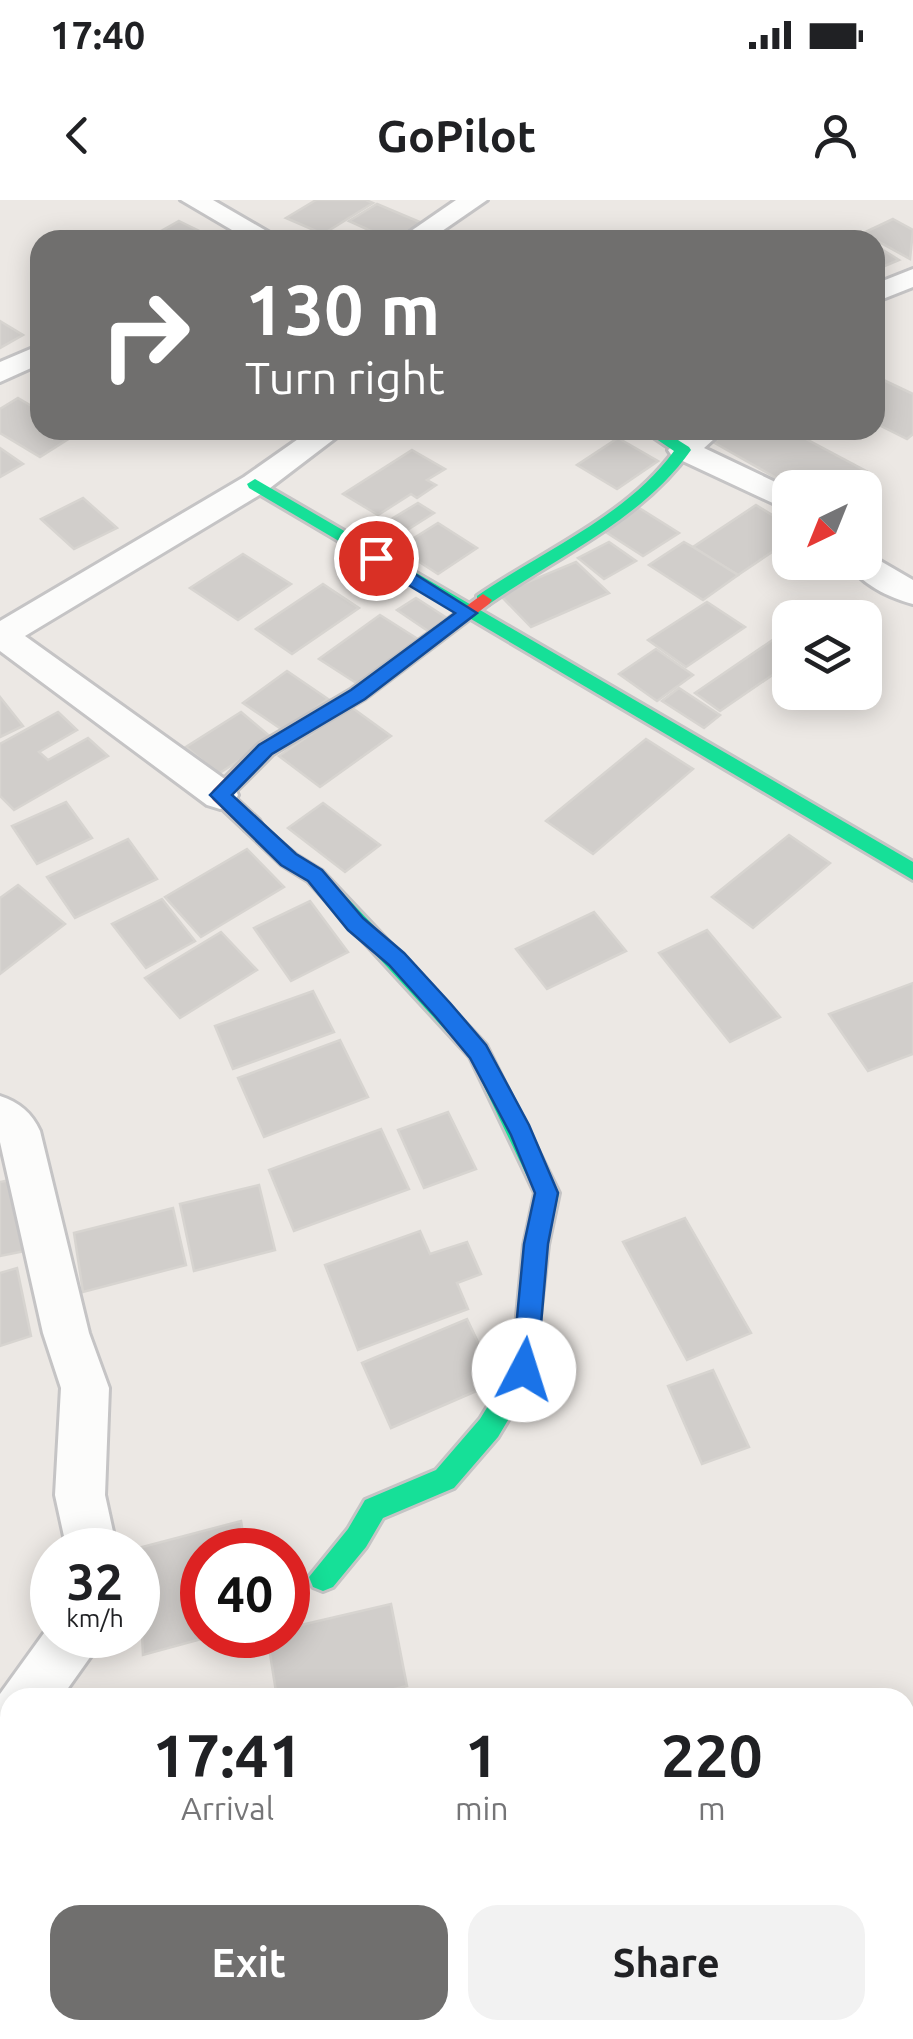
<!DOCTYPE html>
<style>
body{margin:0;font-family:Ubuntu,sans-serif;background:#f2f2f2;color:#202124;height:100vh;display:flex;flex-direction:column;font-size:38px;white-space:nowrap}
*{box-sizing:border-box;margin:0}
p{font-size:32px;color:#757577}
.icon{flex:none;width:55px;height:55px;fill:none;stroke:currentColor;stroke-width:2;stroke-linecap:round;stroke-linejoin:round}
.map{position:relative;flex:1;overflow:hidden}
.side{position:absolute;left:0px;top:1488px;width:915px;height:352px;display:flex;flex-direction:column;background:#fff;border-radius:30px 30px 0 0;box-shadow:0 5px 25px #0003}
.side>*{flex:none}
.guide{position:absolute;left:30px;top:30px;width:855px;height:210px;border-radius:30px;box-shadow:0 5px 25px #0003;background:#706f6e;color:#fff;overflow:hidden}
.needle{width:65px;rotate:223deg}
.buttons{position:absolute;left:772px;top:270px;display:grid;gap:20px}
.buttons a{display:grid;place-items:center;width:110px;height:110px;border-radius:20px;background:#fff;box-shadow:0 5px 25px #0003;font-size:50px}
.speed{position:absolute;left:30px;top:1328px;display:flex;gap:20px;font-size:50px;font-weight:700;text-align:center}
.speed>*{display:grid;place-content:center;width:130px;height:130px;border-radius:50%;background:#fff;box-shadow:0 5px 25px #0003;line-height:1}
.speed small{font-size:25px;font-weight:400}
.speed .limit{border:15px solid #d22;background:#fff;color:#111}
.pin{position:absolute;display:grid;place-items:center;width:85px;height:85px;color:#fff;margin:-42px;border:5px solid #fff;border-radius:50%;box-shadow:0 2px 10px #0007}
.me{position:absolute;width:110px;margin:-55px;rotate:5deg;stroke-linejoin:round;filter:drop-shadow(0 0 8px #0008)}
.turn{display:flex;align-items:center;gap:35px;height:210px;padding:0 50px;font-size:45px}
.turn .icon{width:130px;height:130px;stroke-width:2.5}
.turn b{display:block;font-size:70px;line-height:85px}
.eta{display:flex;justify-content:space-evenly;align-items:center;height:170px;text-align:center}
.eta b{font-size:60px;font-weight:700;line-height:70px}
.primary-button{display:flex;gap:20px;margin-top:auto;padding:20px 50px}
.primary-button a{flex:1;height:115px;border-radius:30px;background:#706f6e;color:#fff;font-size:40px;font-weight:700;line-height:115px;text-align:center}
.primary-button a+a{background:#f2f2f2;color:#202124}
.status{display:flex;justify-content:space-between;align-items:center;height:70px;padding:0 50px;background:#fff;direction:ltr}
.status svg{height:28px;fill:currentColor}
header{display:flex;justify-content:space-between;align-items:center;height:130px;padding:0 50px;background:#fff;font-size:45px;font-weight:700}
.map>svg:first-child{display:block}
.building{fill:#d1cecb;stroke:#d7d4d0;stroke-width:2.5}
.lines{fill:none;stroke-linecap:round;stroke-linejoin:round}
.street-casing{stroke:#c5c4c5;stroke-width:6}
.fast-casing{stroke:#c5c4c5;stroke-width:6}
.jam-casing{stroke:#c5c4c5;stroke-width:6}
.street{fill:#fcfcfb;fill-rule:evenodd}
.fast{fill:#16e098;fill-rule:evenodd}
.jam{fill:#f24e42;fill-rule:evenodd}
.route{fill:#1a73e8;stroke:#114b97;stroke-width:2.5}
</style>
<div class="status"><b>17:40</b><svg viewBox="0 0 49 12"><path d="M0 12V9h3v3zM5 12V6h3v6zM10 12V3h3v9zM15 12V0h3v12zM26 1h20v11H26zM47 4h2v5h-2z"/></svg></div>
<header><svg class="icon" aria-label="back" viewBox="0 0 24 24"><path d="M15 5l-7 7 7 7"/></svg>GoPilot<svg class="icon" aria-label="person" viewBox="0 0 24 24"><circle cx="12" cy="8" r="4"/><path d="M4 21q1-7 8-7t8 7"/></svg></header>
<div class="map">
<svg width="913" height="1839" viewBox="0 0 913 1839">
<rect width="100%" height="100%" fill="#ece8e4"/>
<g class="building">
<polygon points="316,0 366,0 373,3 323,34 286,18"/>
<polygon points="377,4 422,23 391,40 349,21"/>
<polygon points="893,19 913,30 910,59 863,33"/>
<polygon points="179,21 214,38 145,40"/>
<polygon points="875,45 899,60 875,70"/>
<polygon points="0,121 23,135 0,148"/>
<polygon points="875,176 913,194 913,234 907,239 875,223"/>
<polygon points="18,198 40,211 40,230 78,233 40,257 0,233 0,209"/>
<polygon points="732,230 789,230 866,271 844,288 794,288 713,242"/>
<polygon points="618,238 658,261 617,289 577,265"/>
<polygon points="0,248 23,264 0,277"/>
<polygon points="412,250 445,269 427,280 436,285 417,298 411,294 378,315 343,294"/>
<polygon points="83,298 117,328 74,349 41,319"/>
<polygon points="418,303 434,313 404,332 388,321"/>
<polygon points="756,305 790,326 790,340 738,375 693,347"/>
<polygon points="636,306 679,333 643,356 601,329"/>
<polygon points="438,323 477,348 438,374 398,348"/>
<polygon points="609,342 636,361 604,379 578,358"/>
<polygon points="684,342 693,347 738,375 703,400 649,365"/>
<polygon points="243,354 291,384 238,420 190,388"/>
<polygon points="576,362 609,393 531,427 499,394"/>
<polygon points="323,384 359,408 292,454 256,429"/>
<polygon points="416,398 450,420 431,433 397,410"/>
<polygon points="707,402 745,427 686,467 648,440"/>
<polygon points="380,415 421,441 361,486 319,459"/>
<polygon points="774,439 790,450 790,463 720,511 695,493"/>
<polygon points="656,449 693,475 657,501 619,474"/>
<polygon points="287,471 328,499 284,531 243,503"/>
<polygon points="679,488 720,515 704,528 662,501"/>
<polygon points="0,497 23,526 0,537"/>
<polygon points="351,507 391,536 320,587 279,556"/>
<polygon points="58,512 77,530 39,552 48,560 88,538 108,556 14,610 0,596 0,544"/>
<polygon points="241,512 273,539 218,574 186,547"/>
<polygon points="646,539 693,569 593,654 546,621"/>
<polygon points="66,602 92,638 37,664 12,626"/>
<polygon points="323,603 380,645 345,672 288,628"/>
<polygon points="789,635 830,663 753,728 712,697"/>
<polygon points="128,639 157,679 75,718 47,677"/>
<polygon points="247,649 284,687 201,737 165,697"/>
<polygon points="18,685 65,724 0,774 0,698"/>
<polygon points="162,699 195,741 146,768 112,724"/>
<polygon points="310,701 348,752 291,781 254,728"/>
<polygon points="594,712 626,751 547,789 516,749"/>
<polygon points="707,730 780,817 730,842 659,753"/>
<polygon points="221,732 257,770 180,818 145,778"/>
<polygon points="913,783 913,854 868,871 829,814"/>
<polygon points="313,791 334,832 233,869 215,826"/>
<polygon points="340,840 368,897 264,937 238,878"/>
<polygon points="448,912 476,969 424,988 398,930"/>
<polygon points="381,929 409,989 294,1031 269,970"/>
<polygon points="20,978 25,1051 0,1056 0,982"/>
<polygon points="259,985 275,1050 194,1071 180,1004"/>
<polygon points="173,1008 186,1065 83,1092 74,1033"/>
<polygon points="685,1018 751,1133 687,1160 623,1042"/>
<polygon points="420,1031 430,1054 467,1042 481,1074 457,1083 468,1109 358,1150 325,1065"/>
<polygon points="17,1068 31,1136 0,1146 0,1073"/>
<polygon points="467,1119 497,1182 391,1228 362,1163"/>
<polygon points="713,1170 749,1247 702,1264 668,1186"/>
<polygon points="241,1321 246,1350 202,1350 202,1435 216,1435 143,1455 138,1350 131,1350"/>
<polygon points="391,1404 407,1486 358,1498 277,1498 267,1435 288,1435 288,1428"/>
</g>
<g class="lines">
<defs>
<g id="street">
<polygon points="181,0 213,0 282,40 249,40"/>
<polygon points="456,0 487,0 429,40 398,40"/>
<polygon points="913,69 913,87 875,102 875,84"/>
<polygon points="40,145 40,164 0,182 0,162"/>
<polygon points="311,230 346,230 266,291 25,436 233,585 238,595 233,605 220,609 207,605 0,451 0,421 244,277"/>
<polygon points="690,230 724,230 704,248 790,289 790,311 672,256 668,250"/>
<path d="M865,352L913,380V404C888,397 862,385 847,362H865Z"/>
<path d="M0,896C19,902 32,913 40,931L89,1133L109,1188L105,1295L117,1350H67L55,1295L61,1188L43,1133L0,942Z"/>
<polygon points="52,1422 52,1435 101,1435 93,1453 61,1498 10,1498 10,1550 0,1554 0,1494"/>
</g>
<g id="fast">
<path d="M643,230H662L689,247L691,250C642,320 558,356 489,404H477V396C542,351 626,317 674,251Z"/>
<polygon points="255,279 913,662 913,680 249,288 247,284"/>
<polygon points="252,618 296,655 322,671 486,845 559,993 548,1045 533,1178 498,1237 454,1288 383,1318 366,1347 333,1387 323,1391 313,1387 309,1377 348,1329 365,1300 436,1270 480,1219 512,1167 524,1045 535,993 470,857 308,681 282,665 245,630 242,625"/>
</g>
<polygon id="jam" points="483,394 492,400 489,404 364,499 273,554 232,595 259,620 262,625 259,630 245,630 213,600 210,595 213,590 259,544 352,489"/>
</defs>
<use href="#street" class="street-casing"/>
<use href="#fast" class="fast-casing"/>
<use href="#jam" class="jam-casing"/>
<use href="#street" class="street"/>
<use href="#fast" class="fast"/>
<use href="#jam" class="jam"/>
</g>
<polygon class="route" points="370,354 383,354 477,413 365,499 272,554 232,595 296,654 322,670 363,718 404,753 450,803 486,845 529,925 558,993 548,1044 537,1170 533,1178 524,1182 516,1178 512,1170 524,1044 535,993 511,935 470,858 435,816 389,765 348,730 308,681 281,665 210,595 259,545 351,490 455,413 370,362"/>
</svg>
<div class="buttons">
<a><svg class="needle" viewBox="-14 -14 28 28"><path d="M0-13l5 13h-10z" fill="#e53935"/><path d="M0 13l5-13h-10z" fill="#757577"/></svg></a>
<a><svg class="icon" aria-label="layers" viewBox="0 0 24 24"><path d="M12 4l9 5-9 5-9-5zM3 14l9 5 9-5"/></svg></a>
</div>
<div class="speed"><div>32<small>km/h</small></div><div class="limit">40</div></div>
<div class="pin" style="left:376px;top:358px;background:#d93025"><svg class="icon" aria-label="arrive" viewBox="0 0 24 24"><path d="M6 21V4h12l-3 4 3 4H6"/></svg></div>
<svg class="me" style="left:524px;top:1170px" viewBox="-20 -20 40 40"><circle r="19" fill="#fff"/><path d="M0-13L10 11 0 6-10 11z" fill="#1a73e8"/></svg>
<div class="guide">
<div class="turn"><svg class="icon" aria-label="right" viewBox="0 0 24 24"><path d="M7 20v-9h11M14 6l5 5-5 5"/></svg><div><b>130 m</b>Turn right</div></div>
</div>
<section class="side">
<div class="eta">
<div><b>17:41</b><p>Arrival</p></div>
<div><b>1</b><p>min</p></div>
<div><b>220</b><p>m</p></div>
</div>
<div class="primary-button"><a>Exit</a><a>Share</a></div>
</section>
</div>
